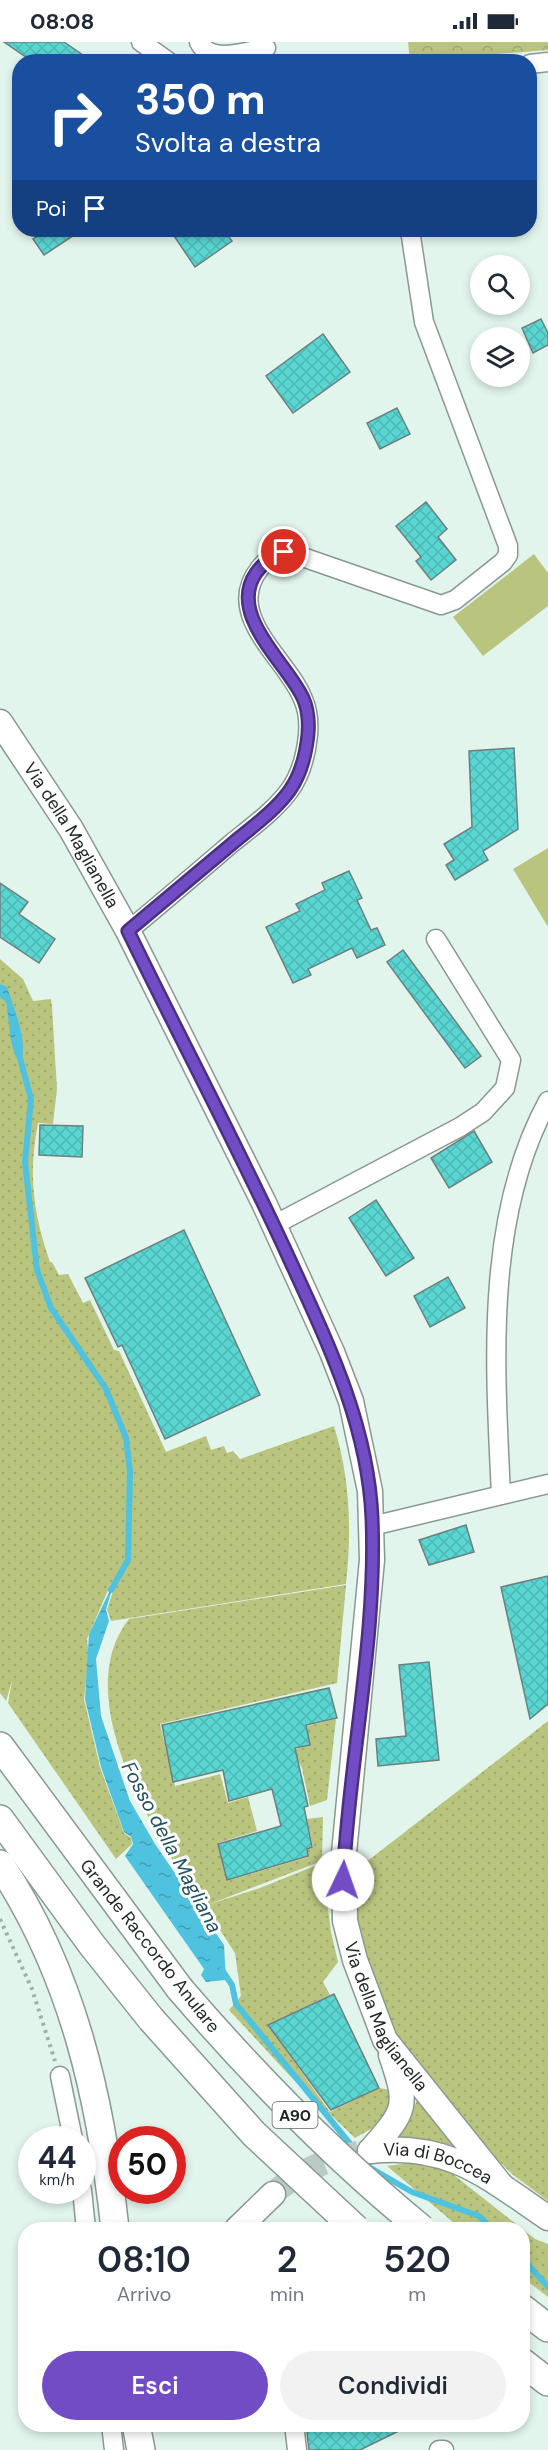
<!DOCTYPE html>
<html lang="it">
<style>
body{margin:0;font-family:"DM Sans",sans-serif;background:#f2f2f3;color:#1f2937;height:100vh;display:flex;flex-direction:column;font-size:22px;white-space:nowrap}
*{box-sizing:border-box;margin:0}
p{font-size:20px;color:#747a83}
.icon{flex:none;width:33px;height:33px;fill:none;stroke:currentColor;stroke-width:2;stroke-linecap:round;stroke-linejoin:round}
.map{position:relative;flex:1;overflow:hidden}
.panel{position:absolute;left:18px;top:2180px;width:512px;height:210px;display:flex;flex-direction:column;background:#fff;border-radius:24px;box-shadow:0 3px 9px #0003}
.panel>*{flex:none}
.guide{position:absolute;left:12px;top:12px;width:525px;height:183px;border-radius:24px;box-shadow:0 3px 9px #0003;background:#1a4fa0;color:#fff;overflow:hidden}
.fabs{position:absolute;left:470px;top:213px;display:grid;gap:12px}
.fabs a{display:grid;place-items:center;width:60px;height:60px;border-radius:50%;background:#fff;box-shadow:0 3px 9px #0003;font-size:30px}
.speed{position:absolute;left:18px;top:2084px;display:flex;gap:12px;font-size:30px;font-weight:700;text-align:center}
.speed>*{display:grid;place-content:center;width:78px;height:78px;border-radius:50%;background:#fff;box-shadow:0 3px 9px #0003;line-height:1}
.speed small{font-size:15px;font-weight:400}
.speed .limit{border:9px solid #d22;background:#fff;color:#111}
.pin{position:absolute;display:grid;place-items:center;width:51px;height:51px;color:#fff;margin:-26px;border:3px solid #fff;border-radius:50%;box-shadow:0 2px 6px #0007}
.me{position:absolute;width:66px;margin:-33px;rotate:3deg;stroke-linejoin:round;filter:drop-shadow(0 0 4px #0008)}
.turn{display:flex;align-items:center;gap:21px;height:126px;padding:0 24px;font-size:27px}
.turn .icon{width:78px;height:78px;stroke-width:2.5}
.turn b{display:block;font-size:42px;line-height:51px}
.then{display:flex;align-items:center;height:57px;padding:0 24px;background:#0003;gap:12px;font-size:22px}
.eta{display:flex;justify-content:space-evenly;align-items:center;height:102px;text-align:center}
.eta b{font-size:36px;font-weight:600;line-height:42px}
.primary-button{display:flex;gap:12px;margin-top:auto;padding:12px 24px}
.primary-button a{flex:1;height:69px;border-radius:36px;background:#714cc5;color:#fff;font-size:24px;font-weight:600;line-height:69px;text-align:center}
.primary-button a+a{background:#f2f2f3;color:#1f2937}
.status{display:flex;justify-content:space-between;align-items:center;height:42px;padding:0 30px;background:#fff;direction:ltr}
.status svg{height:16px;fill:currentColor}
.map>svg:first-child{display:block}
.grass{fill:url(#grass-dots)}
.forest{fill:url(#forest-crowns)}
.garden{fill:#b9c57e}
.water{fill:url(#water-ripples)}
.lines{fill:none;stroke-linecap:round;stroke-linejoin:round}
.stream{stroke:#4fc2df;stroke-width:6}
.building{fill:url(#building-cross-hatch);stroke:#6d807f;stroke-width:1.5}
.major-tunnel{stroke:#bbcbc4;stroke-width:24;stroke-dasharray:24 12;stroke-linecap:butt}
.minor-casing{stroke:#889992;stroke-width:21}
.major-casing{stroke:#889992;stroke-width:27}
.highway-casing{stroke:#889992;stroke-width:30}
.path{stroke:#a1b0a9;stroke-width:4;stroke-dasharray:3 4.5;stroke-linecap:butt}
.minor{stroke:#fff;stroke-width:18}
.major{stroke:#fff;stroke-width:24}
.highway{stroke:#fff;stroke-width:27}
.highway-bridge-casing{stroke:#889992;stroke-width:30;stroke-linecap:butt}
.highway-bridge{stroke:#fff;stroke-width:27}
.route-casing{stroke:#493180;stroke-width:15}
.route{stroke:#714cc5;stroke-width:10}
.labels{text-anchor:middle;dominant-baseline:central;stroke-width:6;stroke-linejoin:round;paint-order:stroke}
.shield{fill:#fff;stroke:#626664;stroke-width:1.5}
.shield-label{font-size:16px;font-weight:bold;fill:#1e2522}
.street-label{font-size:18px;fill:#1e2522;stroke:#fff}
.water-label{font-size:20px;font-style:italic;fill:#22525f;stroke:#fff}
</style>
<div class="status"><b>08:08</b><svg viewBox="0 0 49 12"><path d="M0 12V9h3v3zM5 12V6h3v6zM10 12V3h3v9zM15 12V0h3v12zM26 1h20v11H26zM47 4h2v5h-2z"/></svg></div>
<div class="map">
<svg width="548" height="2408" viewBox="0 0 548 2408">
<defs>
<pattern id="grass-dots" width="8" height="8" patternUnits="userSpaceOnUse" patternTransform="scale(1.5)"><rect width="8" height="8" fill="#b9c57e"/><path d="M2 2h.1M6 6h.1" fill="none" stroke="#9fa96d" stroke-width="1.8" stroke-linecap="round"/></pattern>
<pattern id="forest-crowns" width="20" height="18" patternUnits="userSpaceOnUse" patternTransform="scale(1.5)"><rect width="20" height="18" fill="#b9c57e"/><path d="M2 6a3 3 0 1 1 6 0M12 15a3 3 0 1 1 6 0" fill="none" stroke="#9fa96d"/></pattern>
<pattern id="water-ripples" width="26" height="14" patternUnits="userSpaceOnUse" patternTransform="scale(1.5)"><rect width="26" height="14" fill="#4fc2df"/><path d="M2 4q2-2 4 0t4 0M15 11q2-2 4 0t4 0" fill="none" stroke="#419db4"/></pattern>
<pattern id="building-cross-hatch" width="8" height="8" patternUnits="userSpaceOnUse" patternTransform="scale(1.5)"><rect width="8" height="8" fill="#5ad6d2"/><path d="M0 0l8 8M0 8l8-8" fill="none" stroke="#4eb8b4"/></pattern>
</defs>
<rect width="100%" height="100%" fill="#e2f5ed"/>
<g class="grass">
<path d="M0,917L23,937L33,959L51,957L52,965L57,1047L53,1082L38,1081C28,1132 33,1171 50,1220H52L59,1233L68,1232L83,1261L90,1258L114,1308L119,1309L166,1410L206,1394L211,1408L224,1404L227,1411L233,1409L240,1417L334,1384C350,1436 352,1487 346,1542L111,1579L107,1568L116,1540L111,1541L87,1597L89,1614L84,1657L100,1725L124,1791L131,1796L132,1802L116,1817L8,1661L12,1639L6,1659L0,1651Z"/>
<path d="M346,1543L337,1641L160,1682L175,1744L220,1732L228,1761L248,1755L257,1789L218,1801L227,1839L308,1815L307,1807L313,1805L307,1777L323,1775L322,1819L210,1862L260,1846L322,1821L331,1890L338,1920L323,1940L330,1953L268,1983L330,2070L379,2046L390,2048L392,2064L376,2084L355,2096L290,2034L229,1968L241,1954L235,1911L209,1871V1863L203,1864C156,1796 67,1655 129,1577Z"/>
<polygon points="336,1677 327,1758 310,1764 302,1726 293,1708 310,1703 307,1684"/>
<polygon points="548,1679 548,2159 512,2132 424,2045 378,1978 343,1838"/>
<polygon points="418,2057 455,2104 454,2105 397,2096"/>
<polygon points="417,2120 445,2126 535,2197 548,2202 548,2255 522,2235 522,2187 461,2187 387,2124"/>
</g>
<polygon class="forest" points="408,0 548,0 548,8 410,19"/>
<g class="garden">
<polygon points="534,512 548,531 548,564 483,614 453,575"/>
<polygon points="548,806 548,885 513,827"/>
</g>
<g class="water">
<path d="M0,942L7,945C15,970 28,997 21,1023C8,1006 10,979 6,960L0,955Z"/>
<polygon points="114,1540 106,1568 109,1579 96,1617 101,1674 130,1759 155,1802 224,1903 226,1938 206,1940 201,1933 204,1927 125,1814 133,1802 131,1795 124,1790 101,1725 85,1657 89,1592"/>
</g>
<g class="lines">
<g class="stream">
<polyline points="20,1016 31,1057 25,1120 37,1228 51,1266 106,1347 126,1396 130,1430 128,1518 111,1548"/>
<polyline points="222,1928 232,1943 236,1962 369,2125 412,2150 479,2174 492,2187"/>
<polyline points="522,2216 548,2245"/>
</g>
</g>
<g class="building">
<polygon points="4,0 64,0 93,20 33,20"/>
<polygon points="47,188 82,188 44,213 33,197"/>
<polygon points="183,188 224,188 232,199 195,225 174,194"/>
<polygon points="541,277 548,291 548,303 533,311 522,286"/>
<polygon points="323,292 350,330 293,371 266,334"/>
<polygon points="397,366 410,392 380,407 367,381"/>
<polygon points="426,460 447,487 438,495 456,518 431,538 416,519 421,515 396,484"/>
<polygon points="514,706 518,787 483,809 488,818 455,838 446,823 454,818 444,802 472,785 469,709"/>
<polygon points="349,829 362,856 357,858 371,888 377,886 385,903 357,916 352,906 308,927 311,933 293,941 266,885 300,869 296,862 325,848 322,841"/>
<polygon points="0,841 28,860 19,872 55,897 39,921 0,895"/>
<polygon points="403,908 481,1014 465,1026 387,920"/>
<polygon points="40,1083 83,1084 82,1115 39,1113"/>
<polygon points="474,1089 492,1120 449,1146 431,1116"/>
<polygon points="376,1158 414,1216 386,1234 349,1176"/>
<polygon points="184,1188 260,1353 165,1397 122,1303 118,1305 85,1236"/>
<polygon points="448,1235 465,1266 430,1285 414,1254"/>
<polygon points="466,1483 474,1510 429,1523 419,1498"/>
<polygon points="548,1534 548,1662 530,1677 501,1545"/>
<polygon points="429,1620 439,1718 378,1724 376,1697 406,1694 399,1623"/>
<polygon points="329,1646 337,1676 306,1683 310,1703 295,1706 308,1764 304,1765 312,1805 307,1807 308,1814 227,1838 218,1802 281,1784 272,1747 229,1759 223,1728 173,1740 162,1683"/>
<polygon points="334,1952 379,2046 331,2068 268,1983"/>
<polygon points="306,2382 413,2382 360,2408 309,2408"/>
</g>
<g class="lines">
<path class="major-tunnel" d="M273,2152C301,2127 334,2114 370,2109"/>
<defs>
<g id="minor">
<polyline points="141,0 169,20"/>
<path d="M199,0C210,23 247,9 266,6"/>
<polyline points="530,22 548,20"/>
<path d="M128,889C163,860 198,830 232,801C252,785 274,769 289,749C301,733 306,713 308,693C309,681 308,668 303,657C287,616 222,573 260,526C268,516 279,510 291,511L441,563L455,558L503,520L508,513V504L424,280L410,188"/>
<polyline points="274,1183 460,1085 483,1070 505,1046 511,1018 436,897"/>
<path d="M501,1453C495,1324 484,1176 548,1059"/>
<polyline points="372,1484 548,1442"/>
<polyline points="60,2034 73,2097"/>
<polyline points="82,2148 86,2187"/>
<polyline points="111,2382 114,2408"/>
<polyline points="294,2382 297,2408"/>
<polyline points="439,2408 444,2408"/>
</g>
<g id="major">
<path id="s1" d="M0,680L71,787L128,889L264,1161L332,1310L351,1359L370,1449L372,1518L344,1811L345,1879L355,1918L385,1998L501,2143"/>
<path id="s2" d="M370,2109C449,2100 486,2134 548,2176"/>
<path d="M370,2109C406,2068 409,2065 391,2013"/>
<polyline points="237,2187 273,2152"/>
</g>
<g id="highway">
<polyline points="0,1704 180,1947"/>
<polyline points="0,1777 92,1903 151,1977"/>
<path d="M0,1822C73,1932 101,2057 115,2187"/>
<polyline points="522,2266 548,2286"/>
<polyline points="522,2320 548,2340"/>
<polyline points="136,2382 141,2408"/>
</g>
</defs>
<use href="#minor" class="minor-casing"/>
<use href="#major" class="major-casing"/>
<use href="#highway" class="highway-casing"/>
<polyline class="path" points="0,1877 32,1947 55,2019"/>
<use href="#minor" class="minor"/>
<use href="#major" class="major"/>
<use href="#highway" class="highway"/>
<defs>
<g id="highway-bridge">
<path d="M180,1947C254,2033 334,2115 422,2187"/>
<polyline points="151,1977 254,2092 356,2187"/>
</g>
</defs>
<use href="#highway-bridge" class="highway-bridge-casing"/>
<use href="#highway-bridge" class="highway-bridge"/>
</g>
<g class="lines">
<defs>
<path id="route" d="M284,510C272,514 263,521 256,531C227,573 287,621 303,656C308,667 309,680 308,692C306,712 301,732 290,748C275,769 252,785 233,801C198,830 163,860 128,889C181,998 238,1105 288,1214C327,1299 368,1382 372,1476C377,1597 349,1717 343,1838"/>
</defs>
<use href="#route" class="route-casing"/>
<use href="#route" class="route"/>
</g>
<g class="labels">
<rect class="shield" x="272.5" y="2060" width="45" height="26" rx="4.5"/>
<g class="shield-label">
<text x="295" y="2073">A90</text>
</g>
<g class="street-label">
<text stroke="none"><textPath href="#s1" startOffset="134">Via della Maglianella</textPath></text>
<text transform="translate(150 1904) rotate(52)">Grande Raccordo Anulare</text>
<text stroke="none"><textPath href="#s1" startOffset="1394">Via della Maglianella</textPath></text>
<text stroke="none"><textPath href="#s2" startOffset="70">Via di Boccea</textPath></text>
</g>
<g class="water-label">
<text transform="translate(172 1805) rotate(62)">Fosso della Magliana</text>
</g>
</g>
</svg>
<div class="fabs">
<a><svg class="icon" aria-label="search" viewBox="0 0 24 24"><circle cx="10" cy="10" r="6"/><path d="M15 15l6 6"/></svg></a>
<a><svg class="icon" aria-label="layers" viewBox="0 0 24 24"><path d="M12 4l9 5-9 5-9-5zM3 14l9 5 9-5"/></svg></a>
</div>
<div class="speed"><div>44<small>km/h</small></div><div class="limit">50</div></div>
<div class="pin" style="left:284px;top:510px;background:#d93025"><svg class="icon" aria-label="arrive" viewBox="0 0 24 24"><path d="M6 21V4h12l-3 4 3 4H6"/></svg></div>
<svg class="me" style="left:343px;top:1838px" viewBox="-20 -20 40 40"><circle r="19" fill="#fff"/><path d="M0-13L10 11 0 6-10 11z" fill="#714cc5"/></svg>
<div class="guide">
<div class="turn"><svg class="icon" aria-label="right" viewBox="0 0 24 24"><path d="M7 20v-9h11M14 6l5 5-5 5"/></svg><div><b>350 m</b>Svolta a destra</div></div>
<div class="then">Poi<svg class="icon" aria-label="arrive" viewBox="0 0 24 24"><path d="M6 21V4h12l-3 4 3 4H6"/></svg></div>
</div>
<section class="panel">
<div class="eta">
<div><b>08:10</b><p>Arrivo</p></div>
<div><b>2</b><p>min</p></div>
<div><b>520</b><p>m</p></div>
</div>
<div class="primary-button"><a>Esci</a><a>Condividi</a></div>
</section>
</div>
